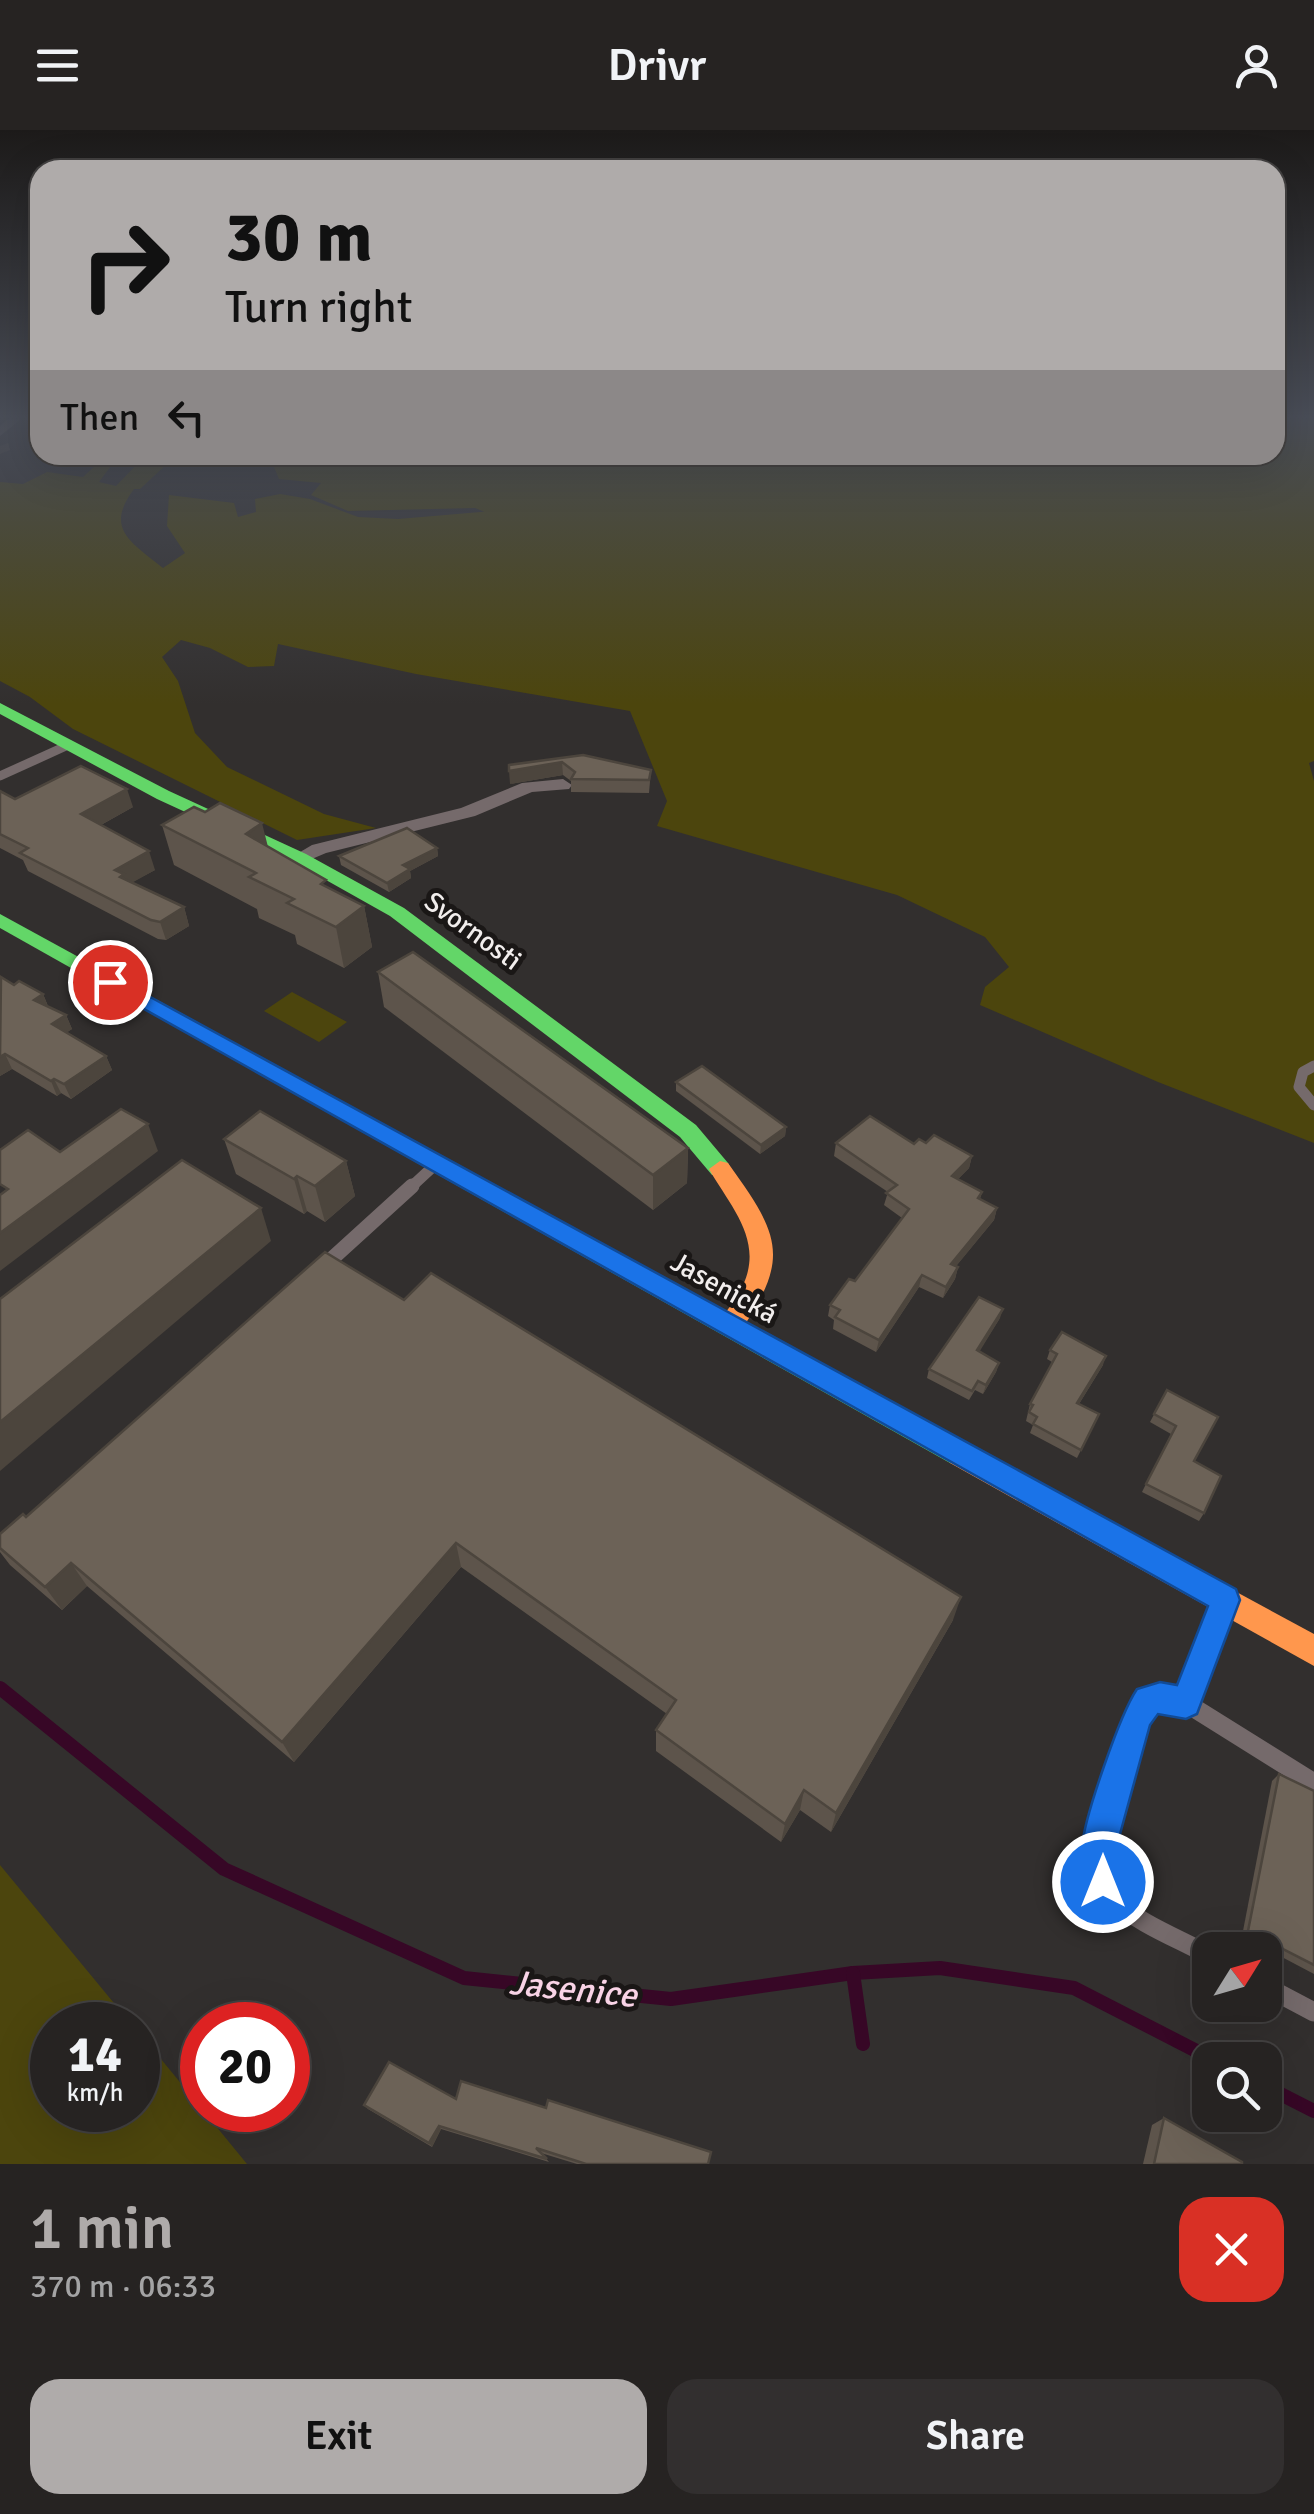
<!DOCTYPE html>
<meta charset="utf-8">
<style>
body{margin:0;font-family:Signika,sans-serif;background:#322f2f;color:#f1f3f6;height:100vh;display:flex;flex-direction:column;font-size:38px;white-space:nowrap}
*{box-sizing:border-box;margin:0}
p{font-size:32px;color:#a4a4a5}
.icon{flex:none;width:55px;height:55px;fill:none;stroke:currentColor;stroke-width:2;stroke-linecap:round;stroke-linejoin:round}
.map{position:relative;height:2034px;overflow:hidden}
.sheet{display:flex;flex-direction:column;background:#262322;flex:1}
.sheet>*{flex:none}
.banner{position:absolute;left:30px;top:30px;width:1255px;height:305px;border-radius:30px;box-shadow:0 10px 40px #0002,0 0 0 2px #424040;background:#afabaa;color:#111;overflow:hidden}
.needle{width:65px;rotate:53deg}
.buttons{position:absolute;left:1192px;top:1802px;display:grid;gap:20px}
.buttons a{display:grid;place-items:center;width:90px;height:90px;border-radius:20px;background:#262322;box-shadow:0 10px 40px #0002,0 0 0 2px #424040;font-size:50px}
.speed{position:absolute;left:30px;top:1872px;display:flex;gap:20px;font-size:50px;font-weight:700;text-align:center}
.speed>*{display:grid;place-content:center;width:130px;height:130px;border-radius:50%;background:#262322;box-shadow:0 10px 40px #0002,0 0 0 2px #424040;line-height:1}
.speed small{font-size:25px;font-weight:400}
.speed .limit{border:15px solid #d22;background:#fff;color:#111}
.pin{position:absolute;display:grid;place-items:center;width:85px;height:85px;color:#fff;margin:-42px;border:5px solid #fff;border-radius:50%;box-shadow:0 2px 10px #0007}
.me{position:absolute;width:110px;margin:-55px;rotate:0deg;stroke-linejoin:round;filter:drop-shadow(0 0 8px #0008)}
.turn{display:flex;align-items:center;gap:35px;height:210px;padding:0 30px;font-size:45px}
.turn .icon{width:130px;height:130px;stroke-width:2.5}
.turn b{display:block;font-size:70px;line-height:85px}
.then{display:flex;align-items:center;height:95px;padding:0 30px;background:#0003;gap:20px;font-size:38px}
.round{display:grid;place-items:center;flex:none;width:105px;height:105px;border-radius:30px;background:#322f2f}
.headline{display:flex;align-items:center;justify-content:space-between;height:170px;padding:0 30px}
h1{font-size:60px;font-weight:600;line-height:75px;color:#afabaa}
.action{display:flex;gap:20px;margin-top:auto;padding:20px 30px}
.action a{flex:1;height:115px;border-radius:30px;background:#afabaa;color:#111;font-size:40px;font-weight:600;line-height:115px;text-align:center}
.action a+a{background:#322f2f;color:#f1f3f6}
header{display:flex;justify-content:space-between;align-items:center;height:130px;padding:0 30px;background:#262322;font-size:45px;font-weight:600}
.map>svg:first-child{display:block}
.green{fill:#4c450d}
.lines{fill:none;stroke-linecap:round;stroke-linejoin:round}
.stream{stroke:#370726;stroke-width:14}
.lane-far3{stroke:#756a6b;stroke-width:9}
.lane-far2{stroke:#756a6b;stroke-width:11}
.lane-far1{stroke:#756a6b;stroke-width:15}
.lane{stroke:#756a6b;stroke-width:19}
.street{fill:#756a6b;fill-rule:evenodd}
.fast{fill:#63d668;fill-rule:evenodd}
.slow{fill:#ff974d;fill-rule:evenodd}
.wall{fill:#5d544b}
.shaded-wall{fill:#4c453d}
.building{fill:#6c6257;stroke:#4c453d;stroke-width:2.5}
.route{fill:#1a73e8;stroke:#114b97;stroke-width:2.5}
.labels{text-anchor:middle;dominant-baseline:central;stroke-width:10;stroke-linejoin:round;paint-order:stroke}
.street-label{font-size:28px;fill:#f2eeed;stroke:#1a1716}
.near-water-label{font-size:35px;font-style:italic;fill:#f9d3e6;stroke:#1a1716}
</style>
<header><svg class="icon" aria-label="menu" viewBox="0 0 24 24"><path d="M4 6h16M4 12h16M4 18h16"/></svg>Drivr<svg class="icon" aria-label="person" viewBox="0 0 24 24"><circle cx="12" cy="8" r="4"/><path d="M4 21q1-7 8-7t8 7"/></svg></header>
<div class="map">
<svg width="1314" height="2034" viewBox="0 0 1314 2034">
<rect width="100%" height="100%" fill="#322f2e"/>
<g class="green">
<path d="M1275,289H1314V631L1309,633L1314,651V1013L1158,952L980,875L985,857L1009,837L985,807L897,765L657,696L667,671L630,581L416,544L278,514L274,536L248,537L210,518L181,510L162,527L178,551L195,603L227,637L324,684L376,698L297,710L73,599L30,567L0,551V352L23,354L47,342L83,347L107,325H119L99,352L116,356L146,325H186L178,334L168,333L140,359H134C104,399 131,412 163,438L185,423L167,396L169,365L234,373L238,387L256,382L255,369L280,364L310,369L358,387L398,389L672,366L485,382L475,378L348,381L311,365L321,353L279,349L269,325H315L305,333L319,325H822L841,332L847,325H1275Z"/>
<polygon points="292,862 347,892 319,912 264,881"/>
<polygon points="0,1735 132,1895 52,1895 52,1980 138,1980 138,1901 247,2034 0,2034"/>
</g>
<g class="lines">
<g class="stream">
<polyline points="0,1558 224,1739 464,1848 671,1869 853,1843 940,1838 1074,1858 1214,1930"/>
<polyline points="853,1843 863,1914"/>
<polyline points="1265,1956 1314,1981"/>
</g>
<polyline class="lane-far3" points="0,646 66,616"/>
<g class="lane-far2">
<polyline points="1314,936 1303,942 1299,957 1314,975"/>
<polyline points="410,1058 437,1033"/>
</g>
<g class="lane-far1">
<polyline points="324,1136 412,1056"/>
<polyline points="1220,1482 1222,1477"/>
</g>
<g class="lane">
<polyline points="1186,1573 1221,1480"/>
<path d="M1210,1826C1180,1809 1141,1795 1115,1771C1078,1737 1128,1620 1141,1577L1160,1568L1186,1573L1314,1653"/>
<polyline points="1265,1856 1314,1882"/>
</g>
<g class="street">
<polygon points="8,289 21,289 0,306 0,296"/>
<polygon points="563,649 572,655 569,659 532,662 475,686 326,723 300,734 290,728 312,715 461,678 522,653"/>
</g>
<g class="fast">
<polygon points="0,573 169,661 306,724 404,778 696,995 728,1033 731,1039 728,1045 712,1045 680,1007 390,786 294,732 157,669 0,584"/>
<polygon points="0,784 970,1315 974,1324 970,1333 960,1336 950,1333 0,798"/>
</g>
<g class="slow">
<path d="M720,1031L728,1033C779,1104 792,1127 739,1203L730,1206L721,1203L717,1196C725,1182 736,1170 743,1155C764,1110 730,1076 709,1039Z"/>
<polygon points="960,1312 1314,1504 1314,1536 950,1333 946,1324 950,1315"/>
</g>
</g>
<g class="wall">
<polygon points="583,625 651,640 649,663 571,662 571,651 563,645 510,654"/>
<polygon points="0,661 15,669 133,677 101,695 155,740 132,752 184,777 189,796 166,810 158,809 28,741 23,730 0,718"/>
<polygon points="205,682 268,717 327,757 364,776 372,817 344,838 297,814 295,805 259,788 257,779 174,735 162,695"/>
<polygon points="437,718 438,726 410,741 411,748 389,762 341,735 339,726"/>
<polygon points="378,842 688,1018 687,1053 653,1080 384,877"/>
<polygon points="14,855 43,864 48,876 66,885 72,899 67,902 106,926 112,940 71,969 61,963 57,966 12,939 0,946"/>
<polygon points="676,952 786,997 785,1006 760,1024 676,961"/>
<polygon points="224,1009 346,1031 355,1066 325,1092 307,1081 304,1084 236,1044"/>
<polygon points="836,1013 926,1013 972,1026 969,1038 958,1049 982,1062 980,1069 997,1078 994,1090 956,1136 958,1137 955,1149 943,1168 919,1157 876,1222 833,1199 834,1190 828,1186 830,1175 855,1151 902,1088 884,1075 888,1062 834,1026"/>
<polygon points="404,1170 953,1490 831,1702 800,1680 781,1712 656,1621 656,1600 667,1584 461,1437 294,1632 87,1456 62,1480 10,1435 0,1422 0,1404 26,1387"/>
<polygon points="1000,1188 979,1221 999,1233 996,1242 983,1264 975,1260 969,1270 927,1248 929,1239"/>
<polygon points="1050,1220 1103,1235 1079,1274 1099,1284 1077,1328 1030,1303 1033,1295 1026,1291 1030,1274 1052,1232 1047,1229"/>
<polygon points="1167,1260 1194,1331 1204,1383 1199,1391 1142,1362 1171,1304 1150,1292"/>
<polygon points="1279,1644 1314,1661 1314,1844 1242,1806 1272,1651"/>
<polygon points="456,1969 708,2034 577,2034 541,2023 549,2032 441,1999 432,2017 368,1979 364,1975"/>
<polygon points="1164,1988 1242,2034 1143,2034 1152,1995"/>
</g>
<g class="shaded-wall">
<polygon points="8,313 10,320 0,324 0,316"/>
<polygon points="562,632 563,645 510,654 509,641"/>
<polygon points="127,659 133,677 88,702 81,684"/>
<polygon points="262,693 272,733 246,704"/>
<polygon points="437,718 438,726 410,741 411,748 389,762 387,753 403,735"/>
<polygon points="149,721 155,740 128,755 115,740"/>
<polygon points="364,776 372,817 344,838 336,797"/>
<polygon points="184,777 189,796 166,810 160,792"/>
<polygon points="43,864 49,879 34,870"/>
<polygon points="66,885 72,899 59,908 52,894"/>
<polygon points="5,924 12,939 0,946 0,927"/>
<polygon points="106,926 112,940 71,969 64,954"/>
<polygon points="54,949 61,963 57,966 51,951"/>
<polygon points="148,994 158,1021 0,1141 0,1103"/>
<polygon points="786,997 785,1006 760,1024 761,1015"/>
<polygon points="688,1018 687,1053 653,1080 653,1045"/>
<polygon points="972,1026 969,1038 949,1058 952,1046"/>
<polygon points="346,1031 355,1066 325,1092 315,1056"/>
<polygon points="297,1046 307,1081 304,1084 294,1049"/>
<polygon points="261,1078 271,1111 0,1341 0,1292"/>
<polygon points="997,1078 994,1090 948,1146 951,1134"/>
<polygon points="958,1137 955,1149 943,1168 946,1157"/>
<polygon points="922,1145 919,1157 876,1222 879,1210"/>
<polygon points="1003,1179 1000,1188 975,1229 977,1220"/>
<polygon points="1106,1226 1103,1235 1074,1282 1077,1273"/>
<polygon points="999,1233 996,1242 983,1264 986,1255"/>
<polygon points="456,1413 461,1437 294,1632 282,1612"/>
<polygon points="71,1433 87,1456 62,1480 45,1457"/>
<polygon points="961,1467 953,1490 831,1702 836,1683"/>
<polygon points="804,1660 800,1680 781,1712 785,1694"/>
<polygon points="439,1996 441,1999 432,2017 429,2013"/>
</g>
<g class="building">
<polygon points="583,625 651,640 649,650 571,649 575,642 562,632 509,641 509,635"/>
<polygon points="81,636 127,659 81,684 149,721 115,740 124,744 120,747 184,777 160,792 151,790 20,723 28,718 0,704 0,661 15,669"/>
<polygon points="220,673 262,693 246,704 326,750 321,754 364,776 336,797 287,773 294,769 249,747 256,743 162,695 194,677 205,682"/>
<polygon points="407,698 437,718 403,735 410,739 387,753 339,726"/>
<polygon points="413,822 688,1018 653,1045 378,842"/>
<polygon points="1,847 14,855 19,851 43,864 34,870 66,885 52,894 106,926 64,954 54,949 51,951 5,924 0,927"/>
<polygon points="702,936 786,997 761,1015 676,952"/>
<polygon points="121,979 148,994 0,1103 0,1065 8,1059 0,1054 0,1020 28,1000 60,1022"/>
<polygon points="260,981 346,1031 315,1056 297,1046 294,1049 224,1009"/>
<polygon points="870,986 914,1014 919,1009 926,1013 934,1005 972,1026 952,1046 982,1062 978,1068 997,1078 951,1134 958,1137 946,1157 922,1145 879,1210 835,1187 840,1180 830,1175 849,1149 855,1151 909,1079 886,1063 897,1055 836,1013"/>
<polygon points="182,1030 261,1078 0,1292 0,1169"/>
<polygon points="325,1122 404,1170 431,1143 961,1467 836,1683 804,1660 785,1694 656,1600 676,1570 456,1413 282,1612 71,1433 45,1457 0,1418 0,1404 23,1384 26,1387"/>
<polygon points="979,1167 1003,1179 977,1220 999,1233 986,1255 978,1251 972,1261 929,1239"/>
<polygon points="1062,1202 1106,1226 1077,1273 1099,1284 1081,1320 1033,1294 1037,1287 1029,1282 1033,1275 1030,1274 1057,1224 1050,1220"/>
<polygon points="1167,1260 1218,1287 1194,1331 1221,1346 1204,1383 1146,1354 1176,1296 1154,1284"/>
<polygon points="1279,1644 1314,1661 1314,1835 1248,1801"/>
<polygon points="389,1932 456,1969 461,1951 546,1978 548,1970 711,2022 708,2034 586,2034 536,2018 547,2029 439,1996 429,2013 364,1975"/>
<polygon points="1164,1988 1242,2032 1242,2034 1154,2034"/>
</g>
<linearGradient id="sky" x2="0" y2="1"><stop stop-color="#1c1a19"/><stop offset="0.5" stop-color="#494d57"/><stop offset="1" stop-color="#494d57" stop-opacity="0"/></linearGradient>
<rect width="1314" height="574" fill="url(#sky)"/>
<path class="route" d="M110,845L1236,1459L1240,1470L1197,1584L1186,1589L1158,1584L1150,1595L1117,1715L1120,1752L1115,1764L1103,1770L1090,1764C1084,1750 1082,1733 1082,1717C1084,1688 1120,1584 1137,1559L1160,1552L1177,1555L1208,1476L103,856L101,852Z"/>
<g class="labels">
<g class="street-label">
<text transform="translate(473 801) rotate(36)">Svornosti</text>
<text transform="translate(724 1158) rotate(29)">Jasenická</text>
</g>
<g class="near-water-label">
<text transform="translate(573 1859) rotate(6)">Jasenice</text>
</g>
</g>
</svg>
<div class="buttons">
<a><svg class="needle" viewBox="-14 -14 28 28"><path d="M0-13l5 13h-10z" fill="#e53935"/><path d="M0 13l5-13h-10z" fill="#a4a4a5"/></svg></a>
<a><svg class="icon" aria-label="search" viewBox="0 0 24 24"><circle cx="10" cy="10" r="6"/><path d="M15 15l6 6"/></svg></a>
</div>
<div class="speed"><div>14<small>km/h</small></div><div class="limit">20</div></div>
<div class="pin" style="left:110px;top:852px;background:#d93025"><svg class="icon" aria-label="arrive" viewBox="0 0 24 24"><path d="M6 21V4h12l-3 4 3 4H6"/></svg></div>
<svg class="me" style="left:1103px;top:1752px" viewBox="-20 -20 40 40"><circle r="17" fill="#1a73e8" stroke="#fff" stroke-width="3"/><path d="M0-11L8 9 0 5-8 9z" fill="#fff"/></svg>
<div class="banner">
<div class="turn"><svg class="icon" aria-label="right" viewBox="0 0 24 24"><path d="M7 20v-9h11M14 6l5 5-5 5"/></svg><div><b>30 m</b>Turn right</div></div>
<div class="then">Then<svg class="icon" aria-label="left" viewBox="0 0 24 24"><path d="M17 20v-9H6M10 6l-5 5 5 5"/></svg></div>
</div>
</div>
<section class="sheet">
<div class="headline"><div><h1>1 min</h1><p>370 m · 06:33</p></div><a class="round" style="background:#d93025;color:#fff"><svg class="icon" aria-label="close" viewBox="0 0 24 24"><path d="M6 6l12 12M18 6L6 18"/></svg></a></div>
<div class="action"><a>Exit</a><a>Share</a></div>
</section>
